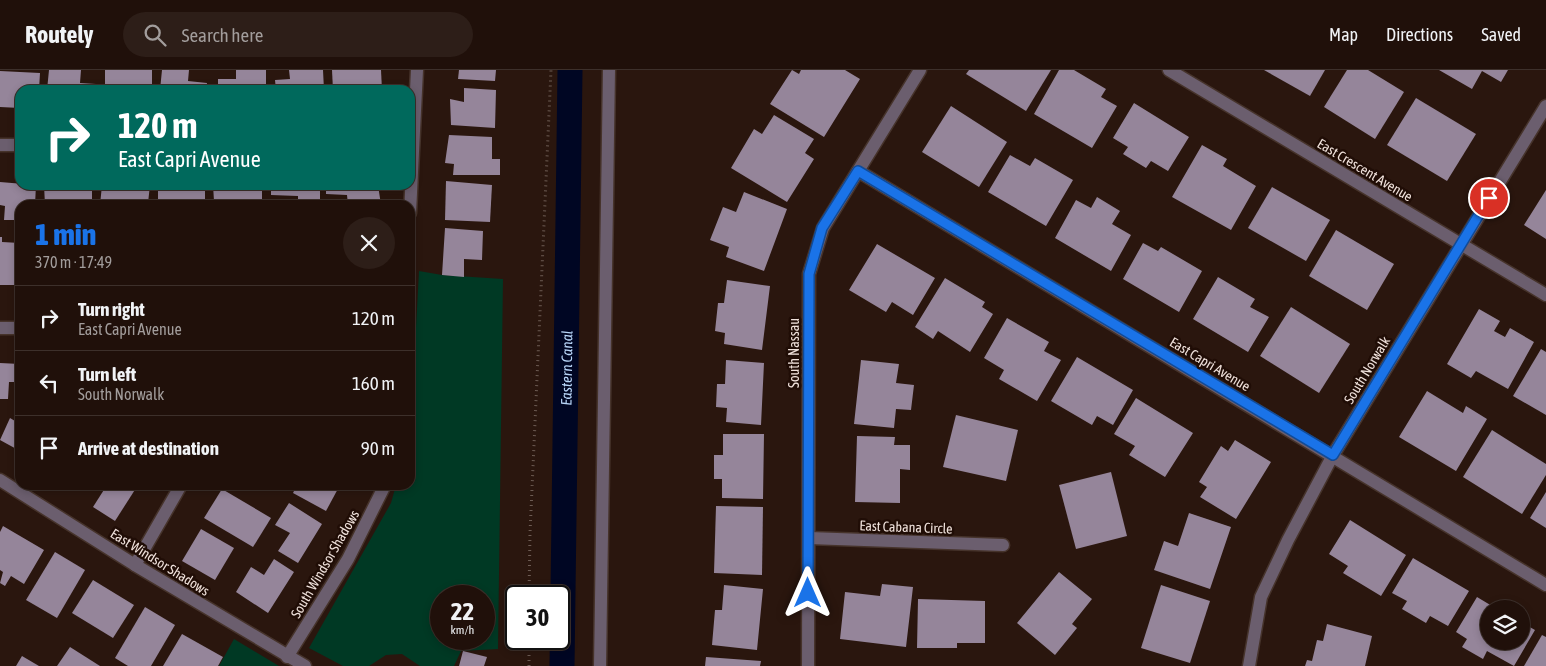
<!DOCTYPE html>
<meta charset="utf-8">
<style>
body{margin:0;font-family:"Asap Condensed",sans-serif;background:#2d1e18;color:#f1f3f6;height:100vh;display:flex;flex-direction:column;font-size:19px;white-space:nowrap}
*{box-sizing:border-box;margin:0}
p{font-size:16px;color:#a29d9c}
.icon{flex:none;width:28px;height:28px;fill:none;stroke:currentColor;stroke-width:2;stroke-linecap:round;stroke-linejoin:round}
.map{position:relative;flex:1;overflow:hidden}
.drawer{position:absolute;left:15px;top:130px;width:400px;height:290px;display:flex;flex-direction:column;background:#20100a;border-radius:15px;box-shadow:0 2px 8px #0003,0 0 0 1px #3d302b}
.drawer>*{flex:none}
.guide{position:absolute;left:15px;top:15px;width:400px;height:105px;border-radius:15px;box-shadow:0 2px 8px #0003,0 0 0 1px #3d302b;background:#00695c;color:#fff;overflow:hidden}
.tools{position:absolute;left:1480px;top:530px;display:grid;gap:10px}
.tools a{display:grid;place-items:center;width:50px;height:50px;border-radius:50%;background:#20100a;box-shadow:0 2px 8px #0003,0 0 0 1px #3d302b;font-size:25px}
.speed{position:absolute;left:430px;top:515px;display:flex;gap:10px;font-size:25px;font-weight:700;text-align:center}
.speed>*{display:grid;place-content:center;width:65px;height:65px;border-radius:50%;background:#20100a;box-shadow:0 2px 8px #0003,0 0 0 1px #3d302b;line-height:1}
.speed small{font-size:12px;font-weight:400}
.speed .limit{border:2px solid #111;border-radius:8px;background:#fff;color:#111}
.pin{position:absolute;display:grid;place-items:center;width:42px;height:42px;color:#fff;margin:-21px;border:2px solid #fff;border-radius:50%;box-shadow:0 1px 5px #0007}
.me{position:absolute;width:55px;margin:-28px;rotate:0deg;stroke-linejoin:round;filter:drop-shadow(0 0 4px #0008)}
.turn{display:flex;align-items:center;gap:18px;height:105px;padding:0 20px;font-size:22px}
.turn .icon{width:65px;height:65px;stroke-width:2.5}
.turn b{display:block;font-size:35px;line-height:42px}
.round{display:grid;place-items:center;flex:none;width:52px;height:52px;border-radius:26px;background:#2d1e18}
.summary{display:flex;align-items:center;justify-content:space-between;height:85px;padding:0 20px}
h1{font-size:30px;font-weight:800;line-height:38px;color:#1a73e8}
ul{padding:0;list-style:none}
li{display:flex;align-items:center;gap:15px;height:65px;padding:0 20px;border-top:1px solid #3d302b}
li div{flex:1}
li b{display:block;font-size:19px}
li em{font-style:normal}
header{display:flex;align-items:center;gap:30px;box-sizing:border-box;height:70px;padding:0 25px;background:#20100a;border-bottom:1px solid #3d302b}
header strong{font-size:24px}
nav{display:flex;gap:28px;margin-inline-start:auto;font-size:18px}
.search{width:350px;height:45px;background:#2d1e18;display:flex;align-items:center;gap:12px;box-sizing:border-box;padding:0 18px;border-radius:28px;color:#a29d9c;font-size:19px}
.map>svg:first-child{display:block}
.green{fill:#003924;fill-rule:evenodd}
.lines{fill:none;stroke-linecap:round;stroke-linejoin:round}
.canal{stroke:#000623;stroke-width:25}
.building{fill:#95859a}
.minor-casing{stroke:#46332b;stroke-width:15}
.path{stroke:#6d5c54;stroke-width:3;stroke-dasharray:1 4;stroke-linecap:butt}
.minor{stroke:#6b5e6e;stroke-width:12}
.route-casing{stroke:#114b97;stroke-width:12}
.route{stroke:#1a73e8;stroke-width:9}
.labels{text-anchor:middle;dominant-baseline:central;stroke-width:5;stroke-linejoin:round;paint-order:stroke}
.street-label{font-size:14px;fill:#f0e2dc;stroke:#200d06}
.water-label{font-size:15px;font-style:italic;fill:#b8d6f9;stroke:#200d06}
</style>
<header>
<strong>Routely</strong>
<div class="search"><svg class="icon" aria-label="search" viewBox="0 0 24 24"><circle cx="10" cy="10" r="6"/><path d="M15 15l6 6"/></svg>Search here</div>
<nav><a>Map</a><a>Directions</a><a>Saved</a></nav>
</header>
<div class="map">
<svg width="1546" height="596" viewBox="0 0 1546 596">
<rect width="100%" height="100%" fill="#2a160e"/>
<g class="green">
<path d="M419,201L442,205L503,209L498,579L461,581L454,596H420L402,584L386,585L369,596H343L309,578L391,433L396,415H410V370ZM441,526H484V569H441Z"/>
<polygon points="234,569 279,596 219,596"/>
</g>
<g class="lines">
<path class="canal" id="s1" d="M562,596L570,0"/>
</g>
<g class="building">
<polygon points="49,0 81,0 80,13 96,14 96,20 47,20"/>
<rect x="105" y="0" width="47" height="20"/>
<polygon points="162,0 189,0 188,11 207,13 206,20 160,20"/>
<polygon points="236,0 266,0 266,20 218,20 218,9 236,9"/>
<polygon points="289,0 323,0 324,20 276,20 275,10 290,9"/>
<polygon points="332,0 381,0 382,20 333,20"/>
<polygon points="459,0 496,0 495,11 458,9"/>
<polygon points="792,0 799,4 801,0 845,0 860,9 824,67 770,34"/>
<polygon points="969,0 1051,0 1026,41 966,4"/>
<polygon points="1059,0 1074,0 1106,19 1101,27 1117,36 1092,78 1034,44"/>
<polygon points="1264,0 1325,0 1310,26"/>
<polygon points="1347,0 1368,0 1404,22 1375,69 1324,37"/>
<polygon points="1439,0 1508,0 1501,12 1482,1 1472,19"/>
<polygon points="0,1 40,3 39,20 20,20 20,38 0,37"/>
<polygon points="464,18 496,20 495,58 451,55 450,29 464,32"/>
<polygon points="1416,28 1476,64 1447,111 1387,75"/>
<polygon points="1134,33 1189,67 1168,101 1151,91 1146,98 1123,84 1128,77 1113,68"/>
<polygon points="951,36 1007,72 979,117 922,82"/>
<polygon points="774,45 814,69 805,83 814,89 787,132 731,98 754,59 762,64"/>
<polygon points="449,65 492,67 492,89 500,89 500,105 453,105 454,94 445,93"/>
<polygon points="1202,75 1227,89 1223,96 1256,116 1231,160 1172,127"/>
<polygon points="1010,85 1030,96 1035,88 1073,110 1046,156 988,122"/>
<polygon points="446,111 492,115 490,152 445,150"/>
<polygon points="0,112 36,115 35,135 20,135 20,150 4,150 5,136 0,135"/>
<polygon points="44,115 92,115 92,132 76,133 76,135 45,135"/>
<polygon points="102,115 150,115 148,133 133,131 133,135 100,135"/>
<rect x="158" y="115" width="47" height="20"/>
<polygon points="213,115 262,115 262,135 236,135 236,131 214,131"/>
<polygon points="271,115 320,115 320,135 298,135 298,126 271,125"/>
<polygon points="326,115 378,115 381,135 348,135 347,125 326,124"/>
<polygon points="1272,117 1330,150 1306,191 1248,158"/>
<polygon points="1546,120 1546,169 1524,155"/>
<polygon points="744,122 787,139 764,201 726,187 729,177 710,170 723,137 736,142"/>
<polygon points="1097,127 1120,141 1112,154 1131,165 1111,201 1055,168 1076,130 1091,138"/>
<polygon points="445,158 483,161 482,190 464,189 464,207 442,205"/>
<polygon points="1336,160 1394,194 1367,240 1309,206"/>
<polygon points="0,167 2,167 2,172 20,173 20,215 0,215"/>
<polygon points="1143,173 1158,181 1161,177 1202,201 1179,242 1123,209"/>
<polygon points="877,174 935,208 913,245 892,232 886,242 849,220"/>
<polygon points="1218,207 1255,229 1250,237 1269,247 1248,282 1193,249"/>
<polygon points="945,208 985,232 982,237 993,244 970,282 938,261 933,269 915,257"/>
<polygon points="727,210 770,216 762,280 724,274 725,263 715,261 718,233 724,233"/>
<polygon points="1291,237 1350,274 1319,323 1260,286"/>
<polygon points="1479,239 1500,251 1494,261 1505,267 1510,258 1534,272 1508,319 1476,301 1471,308 1447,294"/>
<polygon points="1007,248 1049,272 1044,281 1061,290 1037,331 999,309 1004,300 984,288"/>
<polygon points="1541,279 1546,282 1546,345 1513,326"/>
<polygon points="1077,287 1133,320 1113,355 1097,346 1092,355 1051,331"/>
<polygon points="726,290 764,293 761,355 726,352 727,338 716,337 717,314 725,314"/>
<polygon points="861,290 899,294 896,313 914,315 911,340 896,339 894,358 854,354"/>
<polygon points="0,293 20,294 20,312 9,312 8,329 0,329"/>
<polygon points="1427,321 1463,343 1466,336 1487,349 1456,401 1399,367"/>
<polygon points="1136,328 1193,363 1165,407 1129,385 1135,376 1114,364"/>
<polygon points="956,345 1018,360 1006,411 943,397"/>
<polygon points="10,348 20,354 20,381 0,370"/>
<polygon points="1492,360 1546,394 1546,405 1522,444 1463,407"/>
<polygon points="723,364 764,364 763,429 722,428 722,409 714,409 714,385 723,385"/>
<polygon points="857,366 895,367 894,375 910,375 910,400 900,399 900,433 855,432"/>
<polygon points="1235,370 1271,392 1236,449 1200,427 1207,417 1199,412 1221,376 1228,381"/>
<polygon points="1111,402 1127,466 1076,479 1059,415"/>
<polygon points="107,415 138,415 115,451 93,437"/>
<polygon points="297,415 340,415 326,441 293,423"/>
<polygon points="222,419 271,448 253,477 204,448"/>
<polygon points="1546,422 1546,458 1530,448"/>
<polygon points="289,433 322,454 298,493 278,481 290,463 275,455"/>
<polygon points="716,436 763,437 762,505 714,503"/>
<polygon points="1189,443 1231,457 1210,519 1154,500 1164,471 1178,476"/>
<polygon points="1350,450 1406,485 1381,526 1343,503 1348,496 1329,484"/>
<polygon points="3,456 44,480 24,514 11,506 5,516 0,513 3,502 0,500 0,462"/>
<polygon points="201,459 234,478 215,510 182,491"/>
<polygon points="55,482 85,500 57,548 26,530"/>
<polygon points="1413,488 1469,521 1448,556 1430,546 1426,553 1402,539 1407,531 1392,523"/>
<polygon points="274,489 294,502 268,543 236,522 251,497 264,505"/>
<polygon points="1059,502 1092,529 1072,554 1077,558 1055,585 1017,553"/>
<polygon points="93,510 134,535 113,568 72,543"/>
<polygon points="882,514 913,517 906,577 840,569 845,522 880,526"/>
<polygon points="724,515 763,519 757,580 712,575 715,540 722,540"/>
<polygon points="1161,515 1210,531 1190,593 1141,578"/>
<polygon points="1477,527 1497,539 1489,539 1489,571 1521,571 1521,552 1535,560 1514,596 1487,581 1483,589 1462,577 1467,569 1456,562"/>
<polygon points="918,529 985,531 985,573 957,573 957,578 917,578"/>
<polygon points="145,537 175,555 151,596 128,596 115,588"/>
<polygon points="1327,554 1372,566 1365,596 1305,596 1307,590 1312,591 1317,570 1323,571"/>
<polygon points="182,564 223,587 218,596 163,596"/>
<polygon points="1542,565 1546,567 1546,596 1524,596"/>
<polygon points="70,577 100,596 57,596"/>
<polygon points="463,581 487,587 484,596 459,596"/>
<polygon points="22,586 39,596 16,596"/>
<polygon points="706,587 761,591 760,596 705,596"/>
</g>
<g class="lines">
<defs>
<g id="minor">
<polyline points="1169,0 1546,225"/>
<polyline points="0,75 20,75"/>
<polyline points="858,101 1546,515"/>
<polyline points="410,143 417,0"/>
<polyline points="0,258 20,258"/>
<polyline points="0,410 135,495 305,596"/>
<polyline points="809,468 1003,475"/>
<polyline points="135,495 181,415"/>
<polyline points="287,587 348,489 385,415"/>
<polyline points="600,596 609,0"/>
<polyline points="808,596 809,204 823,158 920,0"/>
<polyline points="1249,596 1261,527 1288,470 1333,385 1546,36"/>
</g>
</defs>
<use href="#minor" class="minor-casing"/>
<g class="path">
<polyline points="529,526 530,463 551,0"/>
<polyline points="529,596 529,569"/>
</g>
<use href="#minor" class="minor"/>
</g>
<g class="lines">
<defs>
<polyline id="route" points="808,523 809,204 822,158 858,101 1333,385 1489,128"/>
</defs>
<use href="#route" class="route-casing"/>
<use href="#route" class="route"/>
</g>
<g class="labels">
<g class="street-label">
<text transform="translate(1365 100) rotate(31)">East Crescent Avenue</text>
<text transform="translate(794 283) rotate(-90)">South Nassau</text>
<text transform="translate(1210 294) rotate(31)">East Capri Avenue</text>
<text transform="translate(1367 300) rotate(-59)">South Norwalk</text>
<text transform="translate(906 457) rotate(2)">East Cabana Circle</text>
<text transform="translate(160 492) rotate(32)">East Windsor Shadows</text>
<text transform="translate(325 494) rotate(-60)">South Windsor Shadows</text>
</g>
<g class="water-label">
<text stroke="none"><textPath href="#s1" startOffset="298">Eastern Canal</textPath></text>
</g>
</g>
</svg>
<div class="tools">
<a><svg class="icon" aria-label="layers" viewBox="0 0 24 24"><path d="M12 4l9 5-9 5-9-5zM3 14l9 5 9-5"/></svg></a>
</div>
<div class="speed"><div>22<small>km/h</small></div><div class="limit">30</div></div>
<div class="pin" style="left:1489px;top:128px;background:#d93025"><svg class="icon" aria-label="arrive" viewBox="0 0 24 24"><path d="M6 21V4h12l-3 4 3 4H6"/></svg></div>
<svg class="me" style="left:808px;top:523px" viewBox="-20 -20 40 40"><path d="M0-17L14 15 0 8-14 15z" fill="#1a73e8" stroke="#fff" stroke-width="4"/></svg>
<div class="guide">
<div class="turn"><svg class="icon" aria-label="right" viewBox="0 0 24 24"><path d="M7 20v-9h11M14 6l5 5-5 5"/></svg><div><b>120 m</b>East Capri Avenue</div></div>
</div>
<section class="drawer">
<div class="summary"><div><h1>1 min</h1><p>370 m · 17:49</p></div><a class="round"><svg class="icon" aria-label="close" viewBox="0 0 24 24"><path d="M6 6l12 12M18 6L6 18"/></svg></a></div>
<ul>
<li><svg class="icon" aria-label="right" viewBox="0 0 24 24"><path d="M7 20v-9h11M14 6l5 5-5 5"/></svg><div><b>Turn right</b><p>East Capri Avenue</p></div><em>120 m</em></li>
<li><svg class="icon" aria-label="left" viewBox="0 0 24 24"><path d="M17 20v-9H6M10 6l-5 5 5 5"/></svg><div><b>Turn left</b><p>South Norwalk</p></div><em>160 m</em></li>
<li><svg class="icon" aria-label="arrive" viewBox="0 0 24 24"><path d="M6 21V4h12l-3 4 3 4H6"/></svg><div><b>Arrive at destination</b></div><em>90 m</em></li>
</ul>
</section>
</div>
